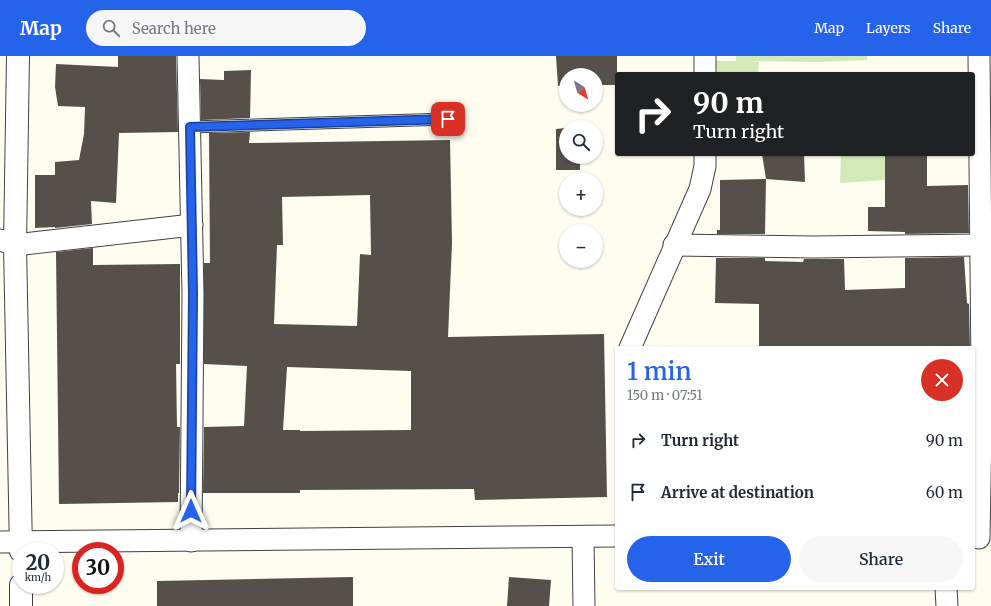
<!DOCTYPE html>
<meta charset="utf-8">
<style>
body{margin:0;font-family:Merriweather,serif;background:#f6f6f7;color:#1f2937;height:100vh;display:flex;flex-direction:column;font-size:15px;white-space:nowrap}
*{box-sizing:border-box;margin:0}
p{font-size:13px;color:#747a83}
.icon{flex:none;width:22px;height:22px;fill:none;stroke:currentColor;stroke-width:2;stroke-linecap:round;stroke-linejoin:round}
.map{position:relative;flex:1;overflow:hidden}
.sheet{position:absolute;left:615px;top:290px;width:360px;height:244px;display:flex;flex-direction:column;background:#fff;border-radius:4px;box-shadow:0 1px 3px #0004}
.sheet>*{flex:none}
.hud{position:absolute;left:615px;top:16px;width:360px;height:84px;border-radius:4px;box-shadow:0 1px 3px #0004;background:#202124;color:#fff;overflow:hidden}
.needle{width:26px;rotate:143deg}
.tools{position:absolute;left:559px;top:12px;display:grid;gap:8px}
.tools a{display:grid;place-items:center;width:44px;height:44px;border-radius:50%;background:#fff;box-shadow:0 1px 3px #0004;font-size:20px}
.speed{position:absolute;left:12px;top:486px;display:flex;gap:8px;font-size:20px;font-weight:700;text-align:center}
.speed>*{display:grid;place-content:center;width:52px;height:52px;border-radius:50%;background:#fff;box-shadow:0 1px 3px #0004;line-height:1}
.speed small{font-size:10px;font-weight:400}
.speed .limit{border:6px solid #d22;background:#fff;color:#111}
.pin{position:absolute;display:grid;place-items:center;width:34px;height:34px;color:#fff;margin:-17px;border-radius:8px;box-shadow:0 2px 6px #0006}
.me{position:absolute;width:44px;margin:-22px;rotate:0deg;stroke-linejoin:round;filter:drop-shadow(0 0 3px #0008)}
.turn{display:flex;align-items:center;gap:14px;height:84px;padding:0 12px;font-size:18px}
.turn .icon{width:52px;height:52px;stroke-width:2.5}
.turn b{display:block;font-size:28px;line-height:34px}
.round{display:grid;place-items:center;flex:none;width:42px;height:42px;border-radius:21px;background:#f6f6f7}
.overview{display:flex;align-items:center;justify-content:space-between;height:68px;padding:0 12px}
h1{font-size:24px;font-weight:600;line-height:30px;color:#2563eb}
.cta{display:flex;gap:8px;margin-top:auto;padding:8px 12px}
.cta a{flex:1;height:46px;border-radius:24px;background:#2563eb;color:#fff;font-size:16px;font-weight:600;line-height:46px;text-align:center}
.cta a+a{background:#f6f6f7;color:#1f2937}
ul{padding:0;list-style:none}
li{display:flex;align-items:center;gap:12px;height:52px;padding:0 12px}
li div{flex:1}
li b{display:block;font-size:15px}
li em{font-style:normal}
header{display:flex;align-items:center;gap:24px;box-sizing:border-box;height:56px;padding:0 20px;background:#2563eb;color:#fff}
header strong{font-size:19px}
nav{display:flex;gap:22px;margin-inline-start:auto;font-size:14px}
.search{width:280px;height:36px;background:#f6f6f7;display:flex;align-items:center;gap:10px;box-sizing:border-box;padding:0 14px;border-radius:22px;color:#747a83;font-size:15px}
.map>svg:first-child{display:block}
.green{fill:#d2eab8}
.building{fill:#57504a;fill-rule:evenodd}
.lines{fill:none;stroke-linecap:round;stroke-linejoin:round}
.service-casing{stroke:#414141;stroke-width:13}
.minor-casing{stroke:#414141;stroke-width:23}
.tertiary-casing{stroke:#414141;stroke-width:24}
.service{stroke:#fff;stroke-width:11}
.minor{stroke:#fff;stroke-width:21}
.tertiary{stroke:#fff;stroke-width:22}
.route-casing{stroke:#184099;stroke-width:10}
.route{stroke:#2563eb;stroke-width:7}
</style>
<header>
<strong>Map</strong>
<div class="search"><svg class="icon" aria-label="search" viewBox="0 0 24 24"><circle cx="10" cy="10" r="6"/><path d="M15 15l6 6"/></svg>Search here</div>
<nav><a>Map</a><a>Layers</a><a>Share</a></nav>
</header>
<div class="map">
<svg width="991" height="550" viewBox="0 0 991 550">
<rect width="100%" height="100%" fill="#fffcf0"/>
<g class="green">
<polygon points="736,0 867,0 867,4 818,6 749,5 759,6 758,18 717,18 716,5 736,5"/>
<polygon points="841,98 885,98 885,124 840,127"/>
</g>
<g class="building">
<polygon points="118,0 176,0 178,76 119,77 116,147 91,145 92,168 55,172 55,171 35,172 35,119 55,119 55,106 79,104 84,78 85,51 58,50 55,31 56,8 118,11"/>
<polygon points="556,0 617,0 617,29 596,29 596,19 566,19 566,30 558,30"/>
<polygon points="251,14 250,62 201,64 200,23 224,24 224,15"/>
<polygon points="565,72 566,101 580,101 580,114 556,114 556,73"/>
<path d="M250,76L249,87L450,84L452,187L448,281L604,278L607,441L475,444L474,433L300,434V437H203L204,371L244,370L247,310L204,308V207H210L209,77ZM370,139L371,199L360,198L357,270L274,268L277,189H283L282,141ZM287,311L411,315V374L300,375V374H283Z"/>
<polygon points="762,98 804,98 805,126 766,123"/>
<polygon points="885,98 927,98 927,130 968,129 969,177 905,178 905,176 868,175 868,151 885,151"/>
<polygon points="766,123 765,178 717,178 717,174 720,174 720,124"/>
<polygon points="93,192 93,209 180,208 180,308 176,308 177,371 180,371 179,437 178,437 178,446 59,448 56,196"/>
<polygon points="964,201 967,247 969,248 970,292 759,292 759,248 715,247 716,202 765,202 765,205 803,206 804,203 844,203 845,234 905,232 905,202"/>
<polygon points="353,521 353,550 157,550 157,525"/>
<polygon points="509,521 551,524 549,550 507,550"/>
</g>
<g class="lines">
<defs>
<polyline id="service" points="190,71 448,63"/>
<g id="minor">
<polyline points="188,0 193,238 191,485"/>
<polyline points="705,0 705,18"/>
<polyline points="979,0 982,315 979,482"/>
<polyline points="0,184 15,189 192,169"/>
<polyline points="674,189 814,191 980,189"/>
<polyline points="630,292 700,133 705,110 705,98"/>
<polyline points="583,481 584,550"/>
<polyline points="0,486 617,480"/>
<polyline points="946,532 947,550"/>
</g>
<g id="tertiary">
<polyline points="18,0 15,189 21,495"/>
<polyline points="21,550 21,529"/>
</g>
</defs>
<use href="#service" class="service-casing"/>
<use href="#minor" class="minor-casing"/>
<use href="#tertiary" class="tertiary-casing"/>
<use href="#service" class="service"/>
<use href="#minor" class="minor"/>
<use href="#tertiary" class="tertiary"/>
</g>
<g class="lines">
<defs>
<polyline id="route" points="191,455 193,238 190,71 448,63"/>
</defs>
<use href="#route" class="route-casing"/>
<use href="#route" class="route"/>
</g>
</svg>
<div class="tools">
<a><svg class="needle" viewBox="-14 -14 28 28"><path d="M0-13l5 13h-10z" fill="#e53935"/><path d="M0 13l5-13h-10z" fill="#747a83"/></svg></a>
<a><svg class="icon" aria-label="search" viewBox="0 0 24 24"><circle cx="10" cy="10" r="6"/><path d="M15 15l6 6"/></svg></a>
<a>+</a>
<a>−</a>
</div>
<div class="speed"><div>20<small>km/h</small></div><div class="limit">30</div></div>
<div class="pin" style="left:448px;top:63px;background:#d93025"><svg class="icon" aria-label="arrive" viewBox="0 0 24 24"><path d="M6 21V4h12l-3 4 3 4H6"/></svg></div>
<svg class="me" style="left:191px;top:455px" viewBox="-20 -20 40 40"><path d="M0-17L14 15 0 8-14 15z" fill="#2563eb" stroke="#fff" stroke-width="4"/></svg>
<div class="hud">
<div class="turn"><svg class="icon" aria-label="right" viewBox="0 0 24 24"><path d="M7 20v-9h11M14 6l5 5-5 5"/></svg><div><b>90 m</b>Turn right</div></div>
</div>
<section class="sheet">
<div class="overview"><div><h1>1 min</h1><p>150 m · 07:51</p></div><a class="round" style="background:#d93025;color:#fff"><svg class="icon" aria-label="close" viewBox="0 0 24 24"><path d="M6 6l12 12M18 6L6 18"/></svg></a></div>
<ul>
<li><svg class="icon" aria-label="right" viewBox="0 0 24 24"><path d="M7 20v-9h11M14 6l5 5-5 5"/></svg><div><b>Turn right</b></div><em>90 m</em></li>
<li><svg class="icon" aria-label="arrive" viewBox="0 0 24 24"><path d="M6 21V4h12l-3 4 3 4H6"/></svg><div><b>Arrive at destination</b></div><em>60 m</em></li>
</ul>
<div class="cta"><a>Exit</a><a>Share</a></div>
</section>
</div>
